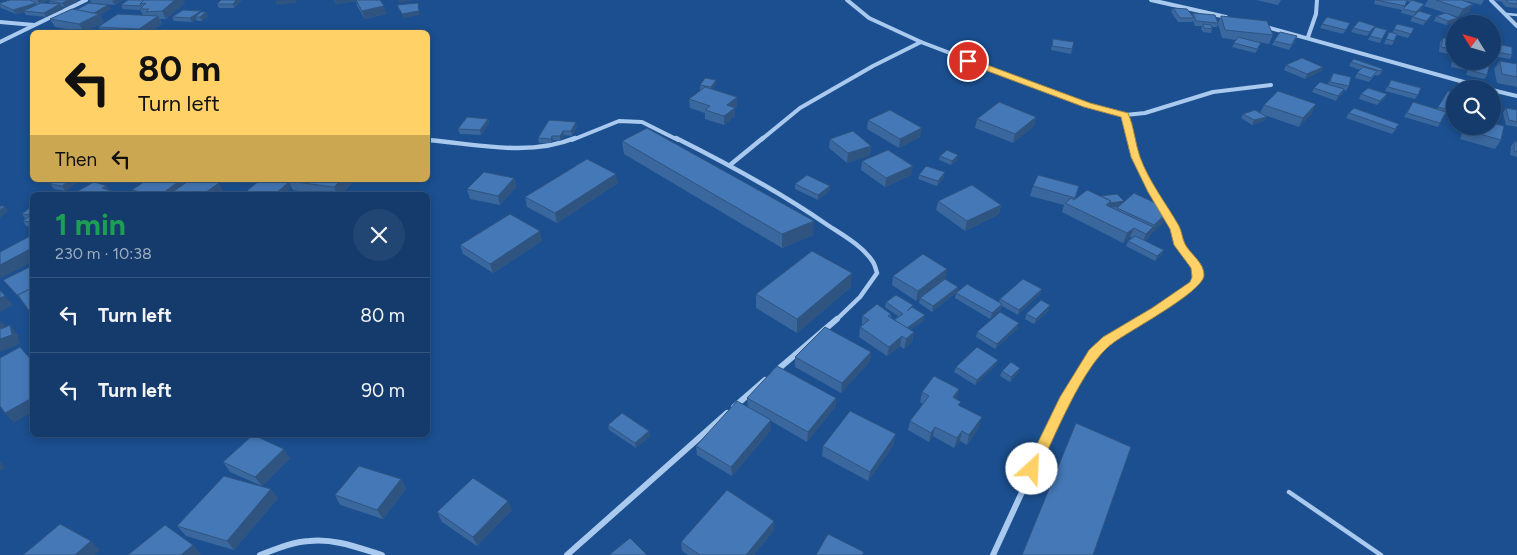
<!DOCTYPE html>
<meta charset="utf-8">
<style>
body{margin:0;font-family:Figtree,sans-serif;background:#214673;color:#f1f3f6;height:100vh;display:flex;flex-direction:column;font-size:19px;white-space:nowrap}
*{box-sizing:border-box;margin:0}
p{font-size:16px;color:#9dadc1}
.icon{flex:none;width:28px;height:28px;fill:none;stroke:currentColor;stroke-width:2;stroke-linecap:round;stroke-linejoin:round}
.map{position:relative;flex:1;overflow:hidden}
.details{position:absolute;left:30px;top:192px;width:400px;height:245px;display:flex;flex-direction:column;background:#143b6b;border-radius:8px;box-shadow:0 2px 8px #0003,0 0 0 1px #33557e}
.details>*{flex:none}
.top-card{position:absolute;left:30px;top:30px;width:400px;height:152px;border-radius:8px;box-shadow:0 2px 8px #0003,0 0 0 1px #33557e;background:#ffd166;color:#111;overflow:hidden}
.needle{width:32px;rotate:307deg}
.tools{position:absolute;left:1446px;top:15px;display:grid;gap:10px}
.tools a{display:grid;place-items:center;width:55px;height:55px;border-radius:50%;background:#143b6b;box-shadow:0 2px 8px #0003,0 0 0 1px #33557e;font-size:25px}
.pin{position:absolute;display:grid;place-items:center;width:42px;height:42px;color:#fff;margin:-21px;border:2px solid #fff;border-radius:50%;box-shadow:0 1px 5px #0007}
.me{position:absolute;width:55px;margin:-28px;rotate:25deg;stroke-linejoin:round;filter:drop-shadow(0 0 4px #0008)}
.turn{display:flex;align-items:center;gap:18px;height:105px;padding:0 25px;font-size:22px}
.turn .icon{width:65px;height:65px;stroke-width:2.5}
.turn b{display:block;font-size:35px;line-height:42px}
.then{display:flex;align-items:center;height:48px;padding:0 25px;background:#0003;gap:10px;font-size:19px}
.round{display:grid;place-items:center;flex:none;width:52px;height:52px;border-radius:26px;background:#214673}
.head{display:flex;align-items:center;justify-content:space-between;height:85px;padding:0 25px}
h1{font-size:30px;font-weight:700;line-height:38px;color:#1e9e55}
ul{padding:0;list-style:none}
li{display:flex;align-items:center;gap:15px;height:75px;padding:0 25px;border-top:1px solid #33557e}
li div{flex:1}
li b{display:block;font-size:19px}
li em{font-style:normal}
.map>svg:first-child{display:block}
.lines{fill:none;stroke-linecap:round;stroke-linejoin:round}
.service-far1{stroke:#a9c9ee;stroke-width:2.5}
.service{stroke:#a9c9ee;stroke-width:4.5}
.minor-far2{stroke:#a9c9ee;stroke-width:4}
.minor-far1{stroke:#a9c9ee;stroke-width:4.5}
.minor{stroke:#a9c9ee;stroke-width:6}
.wall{fill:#3a679d;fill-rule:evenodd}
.shaded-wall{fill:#305480}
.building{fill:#4478b7;stroke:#305480}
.route{fill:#ffd166;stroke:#a68842}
</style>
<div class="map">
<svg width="1517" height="555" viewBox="0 0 1517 555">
<rect width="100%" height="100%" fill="#1b4f8f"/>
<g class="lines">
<polyline class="service-far1" points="1507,14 1517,15"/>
<polyline class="service" points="1289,492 1381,555"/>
<g class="minor-far2">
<polyline points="847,0 869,18 921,42 1087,105 1125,115 1145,113 1213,92 1271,85"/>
<polyline points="1151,0 1226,17"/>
<polyline points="1491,0 1517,26"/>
<polyline points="0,22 34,25"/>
<polyline points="1263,26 1489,89"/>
<polyline points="1308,37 1316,14 1317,0"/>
<polyline points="0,42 86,0"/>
<polyline points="1492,90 1517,96"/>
<polyline points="1125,115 1131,140"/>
<polyline points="572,140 619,121 642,122 678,140"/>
<polyline points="761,140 800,108 873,66 921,42"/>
</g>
<g class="minor-far1">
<path d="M676,138C728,164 778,191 826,224C841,234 863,246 873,262C875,265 876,270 877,273L860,297L835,321"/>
<polyline points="1131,138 1135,157 1176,229 1180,245 1197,267 1198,277 1194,284 1185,291 1138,321"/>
<path d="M428,140C476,144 529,157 575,138"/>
<polyline points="730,165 763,138"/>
</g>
<g class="minor">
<polyline points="776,371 837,319"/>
<polyline points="734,407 765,380"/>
<path d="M260,555C276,549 292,542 309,541C334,538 359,548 382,555"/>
<polyline points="567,555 727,413"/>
<polyline points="993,555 1064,401 1093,354 1107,340 1140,319"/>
</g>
</g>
<g class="wall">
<polygon points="10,0 49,0 41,3 50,4 49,1 50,0 76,0 77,2 65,7 61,6 63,9 46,17 26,15 24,12 16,14 1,8 0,6 0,3"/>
<polygon points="90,0 123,0 115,5 91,3"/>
<polygon points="128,0 185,3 166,19 160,19 162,24 150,32 101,32 98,27 143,15 140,10 123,9 121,5"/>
<polygon points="221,0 240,0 241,1 234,8 219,8 217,4"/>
<polygon points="334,0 380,0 384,6 386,14 365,19 357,6 356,1 336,4"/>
<polygon points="1256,0 1281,0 1278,5"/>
<path d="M1375,0H1414L1413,1L1424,4L1422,8L1414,16L1430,19L1423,25L1410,21L1413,16L1401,13L1402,10L1374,4ZM1407,1L1410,2L1404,7Z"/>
<polygon points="1428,0 1484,0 1481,5 1467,1 1469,12 1458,17 1424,6"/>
<polygon points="1495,0 1517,0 1517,8 1506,7 1502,3 1503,2 1496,1"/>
<polygon points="1173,8 1192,16 1193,13 1218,23 1221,16 1273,35 1269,44 1258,42 1259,48 1255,53 1232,47 1236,40 1222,38 1218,24 1217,27 1212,27 1212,29 1211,33 1203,32 1201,29 1202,26 1195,26 1193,21 1192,22 1178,22 1171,12"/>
<polygon points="111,9 100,15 104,22 84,32 55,27 50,19 76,10"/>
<polygon points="201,11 201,12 206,12 208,16 202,21 197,21 196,19 192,22 174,21 172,17"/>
<polygon points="1436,16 1456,22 1446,25 1434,21"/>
<polygon points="1322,24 1348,27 1343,34 1320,28"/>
<polygon points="1397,24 1414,28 1408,38 1397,35 1392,45 1384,44 1389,32 1392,33"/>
<polygon points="1375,27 1387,30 1380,43 1368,40"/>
<polygon points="1353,28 1372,30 1367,36 1351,32"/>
<polygon points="1443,38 1455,40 1455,61 1470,64 1471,61 1480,61 1487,75 1484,79 1466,75 1469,66 1466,70 1451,67 1453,55 1439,52 1440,42"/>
<polygon points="1053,39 1074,42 1071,54 1051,50"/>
<polygon points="1274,41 1295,41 1289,50 1272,45"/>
<polygon points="1492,43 1512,55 1510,59 1492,56"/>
<polygon points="1500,61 1517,64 1517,87 1497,83 1494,69"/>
<polygon points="1351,62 1383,69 1381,73 1378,76 1375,75 1369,82 1355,78 1357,73 1360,70 1349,66"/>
<polygon points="1286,65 1323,67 1321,71 1305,79 1284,70"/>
<polygon points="1333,73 1349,86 1346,91 1344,90 1342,94 1336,101 1312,92 1314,88 1328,84"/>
<polygon points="1391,80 1418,95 1415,99 1385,91"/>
<polygon points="716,84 712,89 737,97 737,106 735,108 735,116 724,125 705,119 705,113 690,108 689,99 702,90 700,90 700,85"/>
<polygon points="1448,91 1455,93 1455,117 1445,114 1438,127 1404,117 1413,102 1437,109"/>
<polygon points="1361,94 1387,94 1384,99 1377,105 1359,99"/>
<polygon points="1492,102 1500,117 1496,121 1492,120"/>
<polygon points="1264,105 1312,113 1299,127 1264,115 1265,121 1252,125 1241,118 1243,114 1260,113"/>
<polygon points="1506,108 1517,110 1517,127 1506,125 1503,113"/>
<polygon points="1349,113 1397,128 1392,134 1346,118"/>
<polygon points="1036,117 1034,126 1013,143 975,128 977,119"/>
<polygon points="488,119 489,123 481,135 460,134 458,129"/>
<polygon points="868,120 920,137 899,148 867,129"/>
<polygon points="577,126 572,136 564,135 560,141 553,140 552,143 539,143 538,138"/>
<polygon points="1464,126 1492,126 1501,140 1495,149 1460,139"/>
<polygon points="830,139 871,146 870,155 847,163 829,148"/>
<polygon points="622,141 813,235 782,248 624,154"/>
<polygon points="1515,141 1517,142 1517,157 1510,155 1511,146"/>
<polygon points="940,156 957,160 951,165 939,160"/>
<polygon points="862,161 911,175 885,187 861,170"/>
<polygon points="919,175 944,177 937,186 918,179"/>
<polygon points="514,178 516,187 500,205 470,199 467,189"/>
<polygon points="80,180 65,191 54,189 50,184"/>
<polygon points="147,180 183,180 185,184 224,192 220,195 135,195 132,190"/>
<polygon points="355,180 340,195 325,195 293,190 288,181"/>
<polygon points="618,183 557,223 527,207 525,197"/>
<polygon points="795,184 830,186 830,190 818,200 795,189"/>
<polygon points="1033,186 1079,186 1075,199 1101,196 1124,201 1167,219 1150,235 1149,237 1145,241 1162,255 1155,261 1126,246 1128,241 1132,238 1130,237 1123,243 1062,212 1064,205 1030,196"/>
<polygon points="938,201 1001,205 999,214 965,231 936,210"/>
<polygon points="32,206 32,227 26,226 23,221 25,218 22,214"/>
<polygon points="542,241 493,273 463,254 460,245"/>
<polygon points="947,269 945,278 916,301 892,285 893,276"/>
<polygon points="851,287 797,333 756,308 756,294"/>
<polygon points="958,287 957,292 932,312 919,303 920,298"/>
<polygon points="1042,289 1040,294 1018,315 1002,306 1001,309 990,319 955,298 956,293 999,302 1000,299"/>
<polygon points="886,302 913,305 912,307 924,320 910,330 914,332 912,342 904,349 900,346 887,356 859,337 860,327 862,326 862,316 891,314 891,317 894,320 898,316 885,307"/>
<polygon points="1049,310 1034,324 1025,319 1026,314"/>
<polygon points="1018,328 995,349 976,337 977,332"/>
<polygon points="871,352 870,361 841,393 795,367 795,357"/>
<polygon points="998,360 996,365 975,385 954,372 956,367"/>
<polygon points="1020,368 1018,373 1010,382 1000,376 1002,371"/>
<polygon points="959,389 956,399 960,406 979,427 967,445 960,441 954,448 933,436 929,442 908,430 910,421 923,404 920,402 922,392"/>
<polygon points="747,398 836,398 835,407 807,442 771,421 771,430 732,476 697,455 696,446 748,407"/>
<polygon points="608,425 649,431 650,436 636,448 609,430"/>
<polygon points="894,444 868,481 822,456 823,446"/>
<polygon points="290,458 262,486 230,472 223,462"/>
<polygon points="401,479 406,489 383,519 340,505 335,495"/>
<polygon points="278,498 234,550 186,536 177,526"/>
<polygon points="512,510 477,546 442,522 437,512"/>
<polygon points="774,530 754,555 688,555 682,551 681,542"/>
</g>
<g class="shaded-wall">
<polygon points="37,0 49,0 39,3"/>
<polygon points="69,0 76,0 77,2 65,7 62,3"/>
<polygon points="114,0 123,0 115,5 112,1"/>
<polygon points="175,0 183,0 185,3 166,19 162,11"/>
<polygon points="236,0 240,0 241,1 234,8 233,4"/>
<polygon points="284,0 297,0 296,3 277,5 275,1"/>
<polygon points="334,0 355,0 356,1 336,4"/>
<polygon points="398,0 415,0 399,3"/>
<polygon points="36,3 38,7 23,11 24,12 16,14 13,10"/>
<polygon points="418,3 420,15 403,18 402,14"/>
<polygon points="60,4 63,9 46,17 44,13"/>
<polygon points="1424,4 1422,8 1413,16 1416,12"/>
<polygon points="1473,4 1469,12 1458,17 1463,9"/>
<polygon points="108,5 111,9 100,15 104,22 84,32 79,24 93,13"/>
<polygon points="384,6 386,14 365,19 362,11"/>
<polygon points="201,11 202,15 206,12 208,16 202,21 200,17 195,17 196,19 192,22 190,18"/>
<polygon points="1432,15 1430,19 1423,25 1426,21"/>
<polygon points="158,16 162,24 150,32 141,32 139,29"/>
<polygon points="1458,18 1456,22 1446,25 1448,21"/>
<polygon points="1323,67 1321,71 1305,79 1307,74"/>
<polygon points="716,80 716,84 711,91 711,87"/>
<polygon points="1344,89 1342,94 1336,101 1338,96"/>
<polygon points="1387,94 1384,99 1377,105 1380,101"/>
<polygon points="737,97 737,106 735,108 735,116 724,125 724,116 727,105"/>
<polygon points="1316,104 1312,113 1299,127 1303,118"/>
<polygon points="1036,117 1034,126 1013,143 1015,134"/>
<polygon points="1267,117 1265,121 1252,125 1254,120"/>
<polygon points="488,119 489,123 481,135 480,130"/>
<polygon points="576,122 577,126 572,136 571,131"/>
<polygon points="922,128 920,137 899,148 900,139"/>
<polygon points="563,131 564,135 560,141 560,136"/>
<polygon points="552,136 553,140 552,143 551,139"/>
<polygon points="871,146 870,155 847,163 848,153"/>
<polygon points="958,155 957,160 951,165 952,161"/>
<polygon points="913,166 911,175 885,187 886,178"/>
<polygon points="945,172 944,177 937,186 938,181"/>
<polygon points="616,174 618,183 557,223 555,213"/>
<polygon points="514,178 516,187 500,205 498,196"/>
<polygon points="70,180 80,180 65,191 62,186"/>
<polygon points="181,180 183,180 188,188 179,195 160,195"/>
<polygon points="341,180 355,180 340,195 337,195 334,187"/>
<polygon points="289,182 291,187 282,195 274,195"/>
<polygon points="219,183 224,192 220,195 202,195"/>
<polygon points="107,186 110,191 114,195 104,195 102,188"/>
<polygon points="830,186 830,190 818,200 818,195"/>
<polygon points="1111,201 1124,201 1123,206 1108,208 1106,205"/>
<polygon points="1001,205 999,214 965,231 967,221"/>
<polygon points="5,206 8,211 0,218 0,210"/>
<polygon points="1170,210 1167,219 1142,243 1146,234"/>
<polygon points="814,221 813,235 782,248 782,234"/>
<polygon points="1134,228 1130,237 1123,243 1127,233"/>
<polygon points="540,231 542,241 493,273 490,264"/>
<polygon points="32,248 32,262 1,278 0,276 0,265"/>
<polygon points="1164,250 1162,255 1155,261 1157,256"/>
<polygon points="947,269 945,278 916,301 918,291"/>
<polygon points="852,273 851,287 797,333 797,319"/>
<polygon points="958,287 957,292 932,312 933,306"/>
<polygon points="1042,289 1040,294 1018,315 1019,310"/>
<polygon points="5,296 13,305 0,312 0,298"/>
<polygon points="1002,304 1001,309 990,319 992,313"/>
<polygon points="1050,305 1049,310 1034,324 1036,319"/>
<polygon points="925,315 924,320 904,334 905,329"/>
<polygon points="0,320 6,327 10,325 18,335 20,344 0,352"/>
<polygon points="1019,323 1018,328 995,349 997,344"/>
<polygon points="914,332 912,342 904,349 906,339"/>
<polygon points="902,336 900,346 887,356 889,347"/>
<polygon points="871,352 870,361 841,393 842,383"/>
<polygon points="998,360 996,365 975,385 977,380"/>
<polygon points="1020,368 1018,373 1010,382 1011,377"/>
<polygon points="959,389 957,399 950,407 953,397"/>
<polygon points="32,398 32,412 14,423 5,413"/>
<polygon points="836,398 835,407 807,442 808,432"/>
<polygon points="982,417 979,427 967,445 969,435"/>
<polygon points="771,420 771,430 732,476 731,467"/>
<polygon points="935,427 933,436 929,442 931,433"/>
<polygon points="649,431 650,436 636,448 635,443"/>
<polygon points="962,431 960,441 954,448 957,438"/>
<polygon points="896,434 894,444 868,481 870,472"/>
<polygon points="284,449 290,458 262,486 255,477"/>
<polygon points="0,461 5,468 0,471"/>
<polygon points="401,479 406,489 383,519 377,510"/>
<polygon points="271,489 278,498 234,550 227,541"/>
<polygon points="508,501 512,510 477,546 473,537"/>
<polygon points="774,521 774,530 754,555 746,555"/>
<polygon points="91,541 100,550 95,555 75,555"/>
<polygon points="193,545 201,554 200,555 181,555"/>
</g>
<g class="building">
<polygon points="10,0 30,0 36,3 13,10 0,4 0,3"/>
<polygon points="50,0 69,0 62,3 49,1"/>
<polygon points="128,0 144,0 140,4 141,6 121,5"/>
<polygon points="144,0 175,0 162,11 146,12 149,9 140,9 146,3 140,4"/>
<polygon points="221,0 236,0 233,4 217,4"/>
<polygon points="356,0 380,0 384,6 362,11"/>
<polygon points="1376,0 1407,0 1405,6"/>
<polygon points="1412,0 1424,4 1416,12 1403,9"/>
<polygon points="1436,0 1462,0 1473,4 1463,9"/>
<polygon points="1506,0 1517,0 1517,4 1509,3"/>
<polygon points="41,3 60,4 44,13 23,11"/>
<polygon points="89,3 108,5 94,13 76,10"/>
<polygon points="418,3 419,11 402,14 397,5"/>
<polygon points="1173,8 1187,9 1194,18 1180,18"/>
<polygon points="72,9 99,14 79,24 50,19"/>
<polygon points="183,10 201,11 190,18 172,17"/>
<polygon points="1419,11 1432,15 1426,21 1413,17"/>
<polygon points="201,12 206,12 200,17 195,17"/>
<polygon points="1193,13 1215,15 1218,23 1196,21"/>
<polygon points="1446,13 1458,18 1448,21 1436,16"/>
<polygon points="118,14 158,16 139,29 98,27"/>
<polygon points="1221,16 1267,21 1273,35 1225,30"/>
<polygon points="1327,17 1350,23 1346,30 1322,24"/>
<polygon points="1359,21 1375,26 1369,32 1353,28"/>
<polygon points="1203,24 1211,25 1212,29 1204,28"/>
<polygon points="1397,24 1414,28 1411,34 1394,29"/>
<polygon points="1375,27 1387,30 1382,39 1370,36"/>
<polygon points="1280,32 1297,36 1291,45 1274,41"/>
<polygon points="1389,32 1397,34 1394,41 1386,39"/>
<polygon points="1238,37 1261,43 1257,49 1234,43"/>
<polygon points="1443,38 1455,40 1455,50 1441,47"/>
<polygon points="1053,39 1074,42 1072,49 1052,46"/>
<polygon points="1492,43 1512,47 1512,55 1492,51"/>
<polygon points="1455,52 1455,61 1470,61 1469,66 1453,62"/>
<polygon points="1302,58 1323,67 1307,74 1286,65"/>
<polygon points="1354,59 1383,69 1380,71 1351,62"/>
<polygon points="1472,61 1480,61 1490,64 1487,75 1469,70"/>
<polygon points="1500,61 1517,64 1517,77 1502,74"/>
<polygon points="1363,67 1377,71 1371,78 1357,73"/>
<polygon points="1333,73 1351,77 1349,86 1330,82"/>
<polygon points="705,78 716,80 711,87 700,85"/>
<polygon points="1391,80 1421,88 1418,95 1388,87"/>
<polygon points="1320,82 1344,89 1338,96 1314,88"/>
<polygon points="705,87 737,97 727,105 735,108 724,116 705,110 710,106 689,99"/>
<polygon points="1368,88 1387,94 1380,101 1361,94"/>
<polygon points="1278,91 1316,104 1303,118 1264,105"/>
<polygon points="1448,91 1455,93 1455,112 1438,107"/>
<polygon points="999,102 1036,117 1015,134 977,119"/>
<polygon points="1413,102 1446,112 1440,123 1407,113"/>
<polygon points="1492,102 1500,104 1500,117 1492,115"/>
<polygon points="1354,108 1399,124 1395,129 1349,113"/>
<polygon points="1506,108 1517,110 1517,122 1509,120"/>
<polygon points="890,110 922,128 900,139 868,120"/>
<polygon points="1255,110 1267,117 1254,120 1243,114"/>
<polygon points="467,117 488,119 480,130 458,129"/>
<polygon points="549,120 576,122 571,131 563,131 560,136 552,136 551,139 538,138"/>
<polygon points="1492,123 1504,126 1501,140 1466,130 1467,126 1492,126"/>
<polygon points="647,128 814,221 782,234 622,141"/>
<polygon points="853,131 871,146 848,153 830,139"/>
<polygon points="1515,141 1517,142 1517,152 1514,151"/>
<polygon points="888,150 913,166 886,178 862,161"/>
<polygon points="947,150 958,155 952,161 940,156"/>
<polygon points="587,159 616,174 555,213 525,197"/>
<polygon points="926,166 945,172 938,181 919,175"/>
<polygon points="484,172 514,178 498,196 467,189"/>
<polygon points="807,175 830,186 818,195 795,184"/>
<polygon points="1038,175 1079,186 1075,198 1033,186"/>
<polygon points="57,180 70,180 62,186 50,184"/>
<polygon points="147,180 181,180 160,195 155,195 132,190"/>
<polygon points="190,180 208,180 219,183 202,195 168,195"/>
<polygon points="260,180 273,180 289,182 274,195 242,195"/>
<polygon points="290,180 341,180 334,187 288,181"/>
<polygon points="94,182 107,186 102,188 111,191 104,195 71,195"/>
<polygon points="972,185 1001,205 967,221 938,201"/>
<polygon points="1087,190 1111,201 1106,205 1153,227 1146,234 1134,228 1127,233 1065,203 1071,198 1074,200"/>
<polygon points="1134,193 1170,210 1154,225 1117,208"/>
<polygon points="1117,194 1124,201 1110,203 1111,201 1101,196"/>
<polygon points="0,206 5,206 0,210"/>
<polygon points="32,206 32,222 23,221 31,215 22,214"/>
<polygon points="510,214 540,231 490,264 460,245"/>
<polygon points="32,235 32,248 0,265 0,252"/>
<polygon points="1135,236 1164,250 1157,256 1128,241"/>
<polygon points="812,251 852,273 797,319 756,294"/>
<polygon points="923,254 947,269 918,291 893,276"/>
<polygon points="32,266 32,288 18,295 19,297 3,280"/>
<polygon points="945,279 958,287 933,306 920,298"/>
<polygon points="1023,279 1042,289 1019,310 1000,299"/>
<polygon points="967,284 1002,304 992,313 956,293"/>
<polygon points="32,288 32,315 18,295"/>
<polygon points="0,290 5,296 0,298"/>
<polygon points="896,295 913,305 907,311 912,307 925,315 907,328 894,320 903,314 886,302"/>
<polygon points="1041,300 1050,305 1036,319 1026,314"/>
<polygon points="877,304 891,314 888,316 914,332 906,339 902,336 889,347 860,327 869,320 862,316"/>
<polygon points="1000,312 1019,323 997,344 977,332"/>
<polygon points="10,325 12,335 0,339 0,326 1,329"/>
<polygon points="825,327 871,352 842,383 795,357"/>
<polygon points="20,347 32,361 32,398 5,413 0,406 0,358"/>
<polygon points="977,347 998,360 977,380 956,367"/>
<polygon points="1011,362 1020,368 1011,377 1002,371"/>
<polygon points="777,366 836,398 808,432 747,398"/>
<polygon points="934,376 959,389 953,397 961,402 958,405 982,417 969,435 962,431 957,438 935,427 931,433 910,421 929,396 922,392"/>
<polygon points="737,401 771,420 731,467 696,446"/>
<polygon points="850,411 896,434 870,472 823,446"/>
<polygon points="622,413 649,431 635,443 608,425"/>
<polygon points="1076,423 1131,447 1093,555 1022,555"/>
<polygon points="253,435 284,449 255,477 223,462"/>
<polygon points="359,466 401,479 377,510 335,495"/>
<polygon points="224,476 271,489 227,541 177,526"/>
<polygon points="473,478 508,501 473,537 437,512"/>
<polygon points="727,490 774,521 746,555 700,555 681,542"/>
<polygon points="60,524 91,541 75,555 23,555"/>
<polygon points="165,525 193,545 181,555 128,555"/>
<polygon points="828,534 864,552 862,555 816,555"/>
<polygon points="630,538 647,555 609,555"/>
</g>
<path class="route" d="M966,59H971L1090,103L1128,113C1134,126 1135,143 1140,157C1149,182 1166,203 1179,226C1182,232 1182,238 1185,244C1190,254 1205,263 1204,276C1201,293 1129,331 1113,343C1083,364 1054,439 1037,473L1032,475L1027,473L1025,469L1060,397L1089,350L1103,337L1152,308L1190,282L1192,277L1191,268L1174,245L1170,229L1148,192L1131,157L1121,117L1084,107L966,63Z"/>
</svg>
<div class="tools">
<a><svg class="needle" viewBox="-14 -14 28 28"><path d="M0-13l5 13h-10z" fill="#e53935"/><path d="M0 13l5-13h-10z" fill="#9dadc1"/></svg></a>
<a><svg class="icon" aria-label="search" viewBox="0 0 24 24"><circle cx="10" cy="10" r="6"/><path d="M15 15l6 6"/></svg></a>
</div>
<div class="pin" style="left:968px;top:61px;background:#d93025"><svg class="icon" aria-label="arrive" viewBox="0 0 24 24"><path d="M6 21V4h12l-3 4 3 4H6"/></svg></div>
<svg class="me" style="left:1032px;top:469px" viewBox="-20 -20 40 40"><circle r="19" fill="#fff"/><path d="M0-13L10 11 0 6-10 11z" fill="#ffd166"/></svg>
<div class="top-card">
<div class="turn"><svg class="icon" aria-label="left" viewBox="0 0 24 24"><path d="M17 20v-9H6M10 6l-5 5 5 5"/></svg><div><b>80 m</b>Turn left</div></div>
<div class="then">Then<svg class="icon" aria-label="left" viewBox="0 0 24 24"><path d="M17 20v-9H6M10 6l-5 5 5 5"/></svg></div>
</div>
<section class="details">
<div class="head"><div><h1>1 min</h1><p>230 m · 10:38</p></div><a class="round"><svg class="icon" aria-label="close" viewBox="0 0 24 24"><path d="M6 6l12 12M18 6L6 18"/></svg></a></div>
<ul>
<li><svg class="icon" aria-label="left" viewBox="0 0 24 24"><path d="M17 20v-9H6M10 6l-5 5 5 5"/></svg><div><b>Turn left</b></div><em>80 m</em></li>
<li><svg class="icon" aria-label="left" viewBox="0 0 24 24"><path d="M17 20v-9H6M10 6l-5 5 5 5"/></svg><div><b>Turn left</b></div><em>90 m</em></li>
</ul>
</section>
</div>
